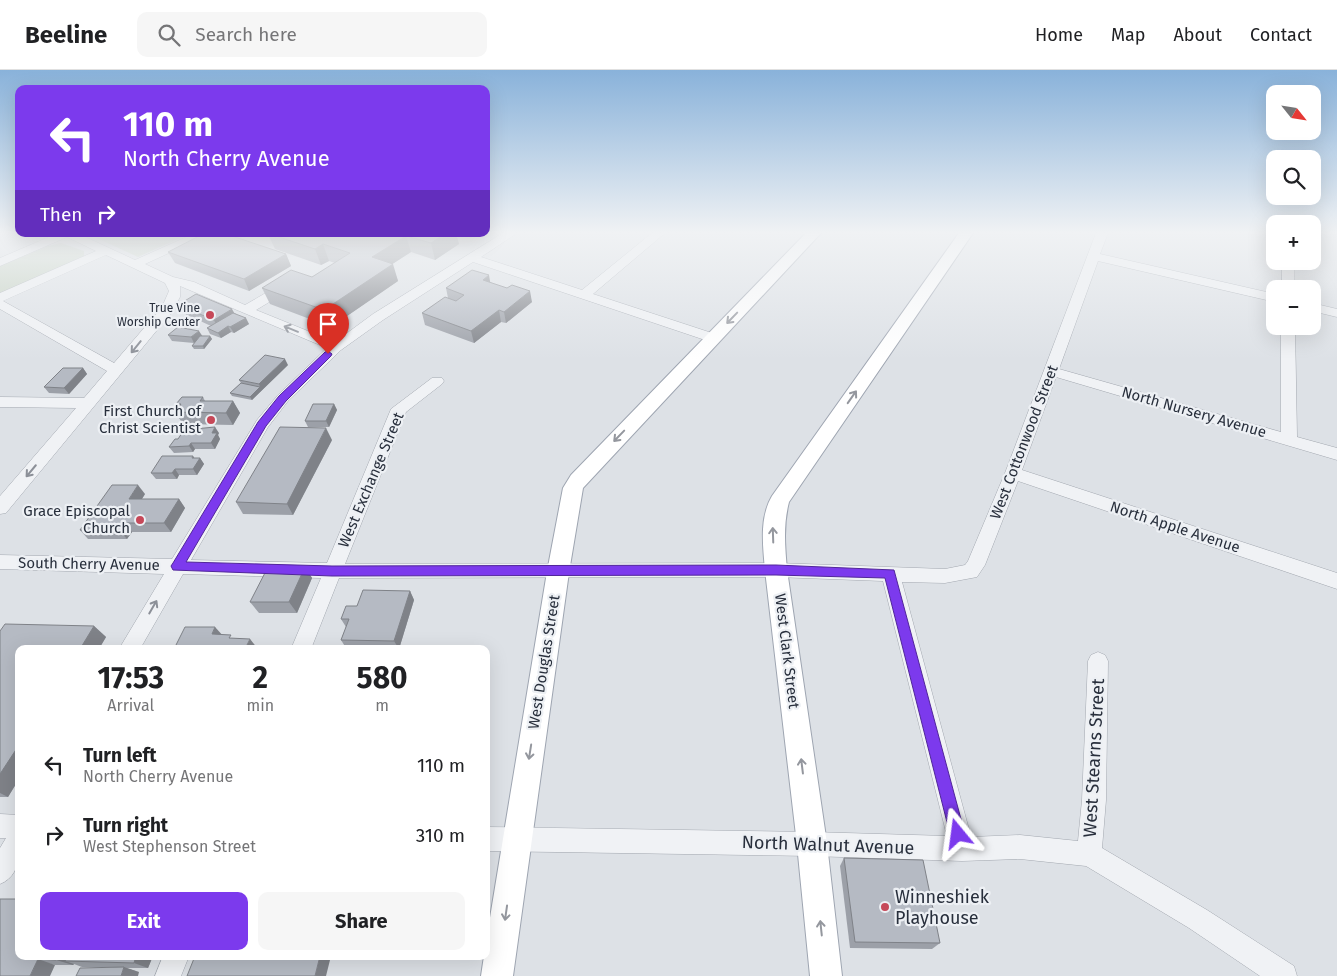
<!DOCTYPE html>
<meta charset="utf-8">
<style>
body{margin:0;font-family:"Fira Sans",sans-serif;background:#f6f6f6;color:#202124;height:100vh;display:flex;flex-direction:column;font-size:19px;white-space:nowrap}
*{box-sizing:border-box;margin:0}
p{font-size:16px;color:#757577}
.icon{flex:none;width:28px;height:28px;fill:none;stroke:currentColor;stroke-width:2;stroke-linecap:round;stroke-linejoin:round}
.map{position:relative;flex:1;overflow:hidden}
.details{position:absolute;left:15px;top:575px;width:475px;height:315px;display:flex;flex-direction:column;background:#fff;border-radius:10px;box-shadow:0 5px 20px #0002}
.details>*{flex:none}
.guide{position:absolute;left:15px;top:15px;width:475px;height:152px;border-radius:10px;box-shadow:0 5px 20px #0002;background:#7c3aed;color:#fff;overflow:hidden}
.needle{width:32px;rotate:120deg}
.tools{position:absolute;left:1266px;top:15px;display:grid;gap:10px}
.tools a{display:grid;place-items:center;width:55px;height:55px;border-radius:10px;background:#fff;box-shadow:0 5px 20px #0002;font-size:25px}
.pin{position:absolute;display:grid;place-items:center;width:42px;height:42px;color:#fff;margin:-51px -21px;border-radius:50% 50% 50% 0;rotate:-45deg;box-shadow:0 0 5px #0007}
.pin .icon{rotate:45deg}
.me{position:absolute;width:55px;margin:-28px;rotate:344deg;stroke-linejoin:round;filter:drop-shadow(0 0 4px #0008)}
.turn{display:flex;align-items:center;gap:18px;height:105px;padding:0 25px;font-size:22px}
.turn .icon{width:65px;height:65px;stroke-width:2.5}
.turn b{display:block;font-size:35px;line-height:42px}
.then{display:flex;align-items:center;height:48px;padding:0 25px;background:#0003;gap:10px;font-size:19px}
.eta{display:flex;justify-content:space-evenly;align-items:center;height:85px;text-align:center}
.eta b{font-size:30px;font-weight:700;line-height:35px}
.cta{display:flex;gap:10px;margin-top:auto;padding:10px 25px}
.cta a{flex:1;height:58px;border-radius:10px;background:#7c3aed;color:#fff;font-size:20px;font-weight:700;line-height:58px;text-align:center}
.cta a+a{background:#f6f6f6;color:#202124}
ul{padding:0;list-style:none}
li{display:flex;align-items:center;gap:15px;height:70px;padding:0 25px}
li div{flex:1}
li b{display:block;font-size:19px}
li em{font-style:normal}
header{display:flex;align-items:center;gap:30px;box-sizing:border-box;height:70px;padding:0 25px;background:#fff;border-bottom:1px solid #e0e0e0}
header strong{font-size:24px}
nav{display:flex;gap:28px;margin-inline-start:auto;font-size:18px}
.search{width:350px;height:45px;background:#f6f6f6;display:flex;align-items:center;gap:12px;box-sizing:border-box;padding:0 18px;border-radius:10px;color:#757577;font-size:19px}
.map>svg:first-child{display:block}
.green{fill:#c3d0bf}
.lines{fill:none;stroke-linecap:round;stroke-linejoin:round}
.minor-casing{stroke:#a3a8b0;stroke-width:1}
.major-casing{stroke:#9ea5b1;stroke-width:2}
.minor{fill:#f0f2f5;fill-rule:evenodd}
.major{fill:#fff;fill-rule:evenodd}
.wall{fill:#9ca0a8}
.shaded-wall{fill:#7f8288}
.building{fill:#b5bac3;stroke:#7f8288}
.oneway{stroke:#94979e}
.oneway2{stroke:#8c9098}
.route{fill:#7c3aed;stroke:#51269a}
.poi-dot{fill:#c64858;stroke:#edf0f4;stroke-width:2}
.labels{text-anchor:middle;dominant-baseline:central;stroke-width:4.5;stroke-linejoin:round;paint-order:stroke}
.far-poi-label{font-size:12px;fill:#282f3c;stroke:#edf0f4;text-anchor:end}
.poi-label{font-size:15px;fill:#282f3c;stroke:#edf0f4;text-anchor:end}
.street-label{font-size:15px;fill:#282f3c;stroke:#edf0f4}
.near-street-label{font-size:18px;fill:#282f3c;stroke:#edf0f4}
.near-poi-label{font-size:18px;fill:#282f3c;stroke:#edf0f4;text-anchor:start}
</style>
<header>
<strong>Beeline</strong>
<div class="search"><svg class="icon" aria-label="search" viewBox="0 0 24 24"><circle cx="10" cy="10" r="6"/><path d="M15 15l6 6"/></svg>Search here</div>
<nav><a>Home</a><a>Map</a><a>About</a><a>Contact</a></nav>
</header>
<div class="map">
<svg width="1337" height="906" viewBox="0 0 1337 906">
<rect width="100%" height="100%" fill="#dde1e6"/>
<g class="green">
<polygon points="88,164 189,164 138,187"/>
<polygon points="61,173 84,181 84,186 0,225 0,196 48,176"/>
</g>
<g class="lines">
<defs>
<g id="minor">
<path d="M503,163H517L481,187L582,220L652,163H665L593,224L718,265L720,268L713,272L708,271L473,192L383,250L341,280L288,331L268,357L191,490L327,493L391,339L432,308H442L444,311L442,314L406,342L345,494L776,493L945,499L965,495L968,491L1005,403L1096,163H1108L1100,184L1275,224V232L1098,191L1059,299L1281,362V256H1295L1297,367L1337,378V390L1056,307L1022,400L1337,503V519L1018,411L985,495L977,507L945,513L902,512L971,767L1020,765L1078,771L1082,730L1088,591L1091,585L1098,582L1105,585L1108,591L1106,730L1102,778L1207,840L1294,896L1297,906H1260L1189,858L1086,796L1020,789L962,791L812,786L486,781V757L812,762L947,766L883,511L776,507L339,508L311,579H291L321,508L183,504L140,579H119L164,504L0,499V485L172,489L257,350L278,325L327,278L180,216V227L172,242L6,443L0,444V426L76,338L0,337V327L84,328L107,301L0,239V223L96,181L67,167L0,196V188L56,164H79L135,190L193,164H208L206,166L145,194L173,207L194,212L245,235L283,213H291L293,216L291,219L256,240L335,272L373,244ZM106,185L165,213L169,221L162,237L114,293L3,231Z"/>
<rect x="1282" y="191" width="12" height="28"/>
<polygon points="1312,233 1337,239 1337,247 1312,241"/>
<path d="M0,744L19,745C19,768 26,804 0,814V778L6,768H0Z"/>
<polygon points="163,886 189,886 181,906 155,906"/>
</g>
<g id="major">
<polygon points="806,163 821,163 583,418 569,502 513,906 481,906 484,886 486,886 486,872 547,502 563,418 571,405"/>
<path d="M959,163H973L789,432C783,455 785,477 787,500L827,774L842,906H810L797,774L765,500C763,476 759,448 772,426Z"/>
</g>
</defs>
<use href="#minor" class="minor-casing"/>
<use href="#major" class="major-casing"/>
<use href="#minor" class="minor"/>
<use href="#major" class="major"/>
</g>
<g class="wall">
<polygon points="268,164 456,164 459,174 435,190 411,182 392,194 398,211 331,257 270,234 262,218 312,207 335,193 329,191 321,195 275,179"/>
<polygon points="168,182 286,184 291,196 249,221 175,193"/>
<polygon points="490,212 532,232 506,253 501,252 474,273 425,255 422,243 448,228 446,218"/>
<polygon points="178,235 235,243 249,254 234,263 231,262 221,268 210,264 207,258 211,256 183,243"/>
<polygon points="168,265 210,266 212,269 204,279 194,279 192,276 194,273 172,271"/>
<polygon points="288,295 252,330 232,326 230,323 241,313 239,310"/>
<polygon points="83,298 87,304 69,324 49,323 44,317"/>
<polygon points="203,327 205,331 233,331 240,343 233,355 183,354 175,342 179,337 176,334"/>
<polygon points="334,334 337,340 329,357 308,357 305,351"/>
<polygon points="219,363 218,365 220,369 215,379 195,379 193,382 174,383 169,377"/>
<polygon points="332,370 293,445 243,444 236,432"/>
<polygon points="194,388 200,388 204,394 197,405 179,405 177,409 156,409 151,403"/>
<polygon points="145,424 142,429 179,429 185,438 171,462 132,462 127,469 88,469 80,460"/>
<polygon points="305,497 312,508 297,543 259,543 250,532"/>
<polygon points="410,521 414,530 399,579 346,578 341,570 346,557 341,549 357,536"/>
<polygon points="94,556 106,567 8,727 0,727 0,561"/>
<polygon points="844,788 940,873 932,879 850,878 840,796"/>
<polygon points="19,886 153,886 148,898 126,898 139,902 110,897 82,897 74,894 73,895 55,895"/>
</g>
<g class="shaded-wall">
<polygon points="445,164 456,164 459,174 435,190 431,173"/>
<polygon points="406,166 411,182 377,204 372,187"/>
<polygon points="323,174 329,191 321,195 315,179"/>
<polygon points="286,184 291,196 249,221 244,209"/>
<polygon points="393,194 398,211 331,257 324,240"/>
<polygon points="489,205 491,217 483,210"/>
<polygon points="530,221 532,232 506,253 504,242"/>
<polygon points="232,239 237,248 218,259 214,250"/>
<polygon points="499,240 501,252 474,273 471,261"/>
<polygon points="246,248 249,254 234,263 230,257"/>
<polygon points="228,256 231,262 221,268 218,263"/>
<polygon points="199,261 203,267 194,273 191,267"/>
<polygon points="210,266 212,269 204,279 203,276"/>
<polygon points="285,289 288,295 252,330 250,327 260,317 259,314"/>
<polygon points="83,298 87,304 69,324 64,318"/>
<polygon points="233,331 240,343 233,355 226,343"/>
<polygon points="334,334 337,340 329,357 326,351"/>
<polygon points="215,357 219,363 218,365 220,369 215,379 211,373 212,363"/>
<polygon points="326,358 332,370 293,445 287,434"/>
<polygon points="191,373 195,379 193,382 189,376"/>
<polygon points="193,386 197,392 200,388 204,394 197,405 193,399"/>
<polygon points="175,399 179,405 177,409 172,403"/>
<polygon points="138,415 145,424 136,438 129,429"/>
<polygon points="179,429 185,438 171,462 164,453"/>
<polygon points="124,453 132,462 127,469 119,460"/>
<polygon points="305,497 312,508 297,543 289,532"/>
<polygon points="410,521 414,530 399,579 394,571"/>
<polygon points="94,556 106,567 99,579 80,579"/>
<polygon points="215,557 225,568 212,564"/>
<polygon points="250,569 258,579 245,579"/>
<polygon points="19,675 19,709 8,727 0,723 0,704"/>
<polygon points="58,886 77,886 65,891 74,894 73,895 56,890"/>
<polygon points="136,886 153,886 148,898 134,893"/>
<polygon points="320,886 331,886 326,906 315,906"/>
<polygon points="38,889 55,895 50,906 30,906"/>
<polygon points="124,897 139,902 138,906 121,906"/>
</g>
<g class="building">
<polygon points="203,164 226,164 286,184 244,209 168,182"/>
<polygon points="270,164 445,164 431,173 406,166 372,187 393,194 324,240 262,218 291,200 312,207 350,183 323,174 315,179"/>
<polygon points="472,200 489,205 483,210 507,218 512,215 530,221 504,242 499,240 471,261 422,243 445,227 456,231 464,225 446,218"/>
<polygon points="196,224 232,239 214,250 178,235"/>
<polygon points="233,243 246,248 230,257 228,256 218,263 207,258"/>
<polygon points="178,257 199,261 191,267 168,265"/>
<polygon points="200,266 210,266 203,276 192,276"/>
<polygon points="265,285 285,289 259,314 239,310"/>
<polygon points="63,298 83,298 64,318 44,317"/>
<polygon points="241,313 260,317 250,327 230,323"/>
<polygon points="182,327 203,327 200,331 233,331 226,343 175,342 181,334 176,334"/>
<polygon points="313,334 334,334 326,351 305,351"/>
<polygon points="215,357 212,363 217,363 211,373 191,373 189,376 169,377 175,369 178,369 184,360"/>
<polygon points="280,357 326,358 287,434 236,432"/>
<polygon points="162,386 193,386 192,388 200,388 193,399 175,399 172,403 151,403"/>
<polygon points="112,415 138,415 129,429 179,429 164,453 124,453 119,460 80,460"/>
<polygon points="269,495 305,497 289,532 250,532"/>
<polygon points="363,520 410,521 394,571 341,570 349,549 341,549 346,536 357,536"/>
<polygon points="5,554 94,556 80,579 19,579 19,675 0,704 0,561"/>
<polygon points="185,557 215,557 212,564 231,565 229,568 250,569 245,579 174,579"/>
<polygon points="844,788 923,790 940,873 855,872"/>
<polygon points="0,829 19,829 19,886 58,886 56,890 38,889 30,906 0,906"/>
<polygon points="68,886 136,886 134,893 65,891"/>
<polygon points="195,886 320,886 315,906 187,906"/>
<polygon points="124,897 121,906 76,906 80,898"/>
</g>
<defs><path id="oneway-shaft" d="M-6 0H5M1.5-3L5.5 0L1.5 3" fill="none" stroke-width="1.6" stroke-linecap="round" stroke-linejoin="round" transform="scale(1.25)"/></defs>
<g class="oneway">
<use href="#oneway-shaft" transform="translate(732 248) rotate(134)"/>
<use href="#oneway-shaft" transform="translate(852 327) rotate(-55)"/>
<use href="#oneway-shaft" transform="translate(619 366) rotate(134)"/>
<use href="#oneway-shaft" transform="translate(773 465) rotate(-92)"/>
<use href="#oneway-shaft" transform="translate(530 682) rotate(99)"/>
<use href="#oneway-shaft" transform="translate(802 696) rotate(-97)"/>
<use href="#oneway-shaft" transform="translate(506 843) rotate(98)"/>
<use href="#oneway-shaft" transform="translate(821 858) rotate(-96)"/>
</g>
<g class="oneway2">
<use href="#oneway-shaft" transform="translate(291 259) rotate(-158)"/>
<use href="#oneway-shaft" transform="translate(136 277) rotate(129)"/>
<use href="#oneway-shaft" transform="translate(31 401) rotate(130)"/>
<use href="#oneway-shaft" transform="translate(153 537) rotate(-60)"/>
</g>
<linearGradient id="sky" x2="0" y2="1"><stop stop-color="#89b2da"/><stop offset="0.56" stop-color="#f0f2f4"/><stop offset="1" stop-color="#f0f2f4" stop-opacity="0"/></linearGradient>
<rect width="1337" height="290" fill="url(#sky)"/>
<polygon class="route" points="328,281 332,284 331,286 286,331 266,356 186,492 332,496 776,495 894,500 965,764 963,770 958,772 952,770 950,764 885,508 776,505 332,506 173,500 171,496 173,493 258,352 279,326 325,282"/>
<g class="poi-dot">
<circle cx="210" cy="245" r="5"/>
<circle cx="211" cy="350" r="5"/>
<circle cx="140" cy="450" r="5"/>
<circle cx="885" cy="837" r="5"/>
</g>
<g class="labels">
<g class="far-poi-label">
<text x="200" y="238">True Vine<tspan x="200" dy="14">Worship Center</tspan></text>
</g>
<g class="poi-label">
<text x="201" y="341">First Church of<tspan x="201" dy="17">Christ Scientist</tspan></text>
<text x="130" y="441">Grace Episcopal<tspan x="130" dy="17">Church</tspan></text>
</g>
<g class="street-label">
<text transform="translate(1194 342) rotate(16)">North Nursery Avenue</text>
<text transform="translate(1024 372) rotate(-69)">West Cottonwood Street</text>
<text transform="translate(371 410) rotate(-67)">West Exchange Street</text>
<text transform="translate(1175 457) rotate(18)">North Apple Avenue</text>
<text transform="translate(89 494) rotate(1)">South Cherry Avenue</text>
<text transform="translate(787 581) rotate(83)">West Clark Street</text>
<text transform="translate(544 592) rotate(-81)">West Douglas Street</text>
</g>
<g class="near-street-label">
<text transform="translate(1094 688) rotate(-87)">West Stearns Street</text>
<text transform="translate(828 775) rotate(2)">North Walnut Avenue</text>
</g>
<g class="near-poi-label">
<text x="895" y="827">Winneshiek<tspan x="895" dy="21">Playhouse</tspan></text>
</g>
</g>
</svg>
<div class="tools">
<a><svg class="needle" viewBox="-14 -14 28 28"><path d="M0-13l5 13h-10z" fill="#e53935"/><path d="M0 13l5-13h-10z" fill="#757577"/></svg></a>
<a><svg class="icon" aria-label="search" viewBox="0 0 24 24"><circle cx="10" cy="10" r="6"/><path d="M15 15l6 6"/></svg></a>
<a>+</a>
<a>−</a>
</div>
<div class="pin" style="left:328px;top:284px;background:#d93025"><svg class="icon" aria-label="arrive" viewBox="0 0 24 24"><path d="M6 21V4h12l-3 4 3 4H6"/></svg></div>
<svg class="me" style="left:958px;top:764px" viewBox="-20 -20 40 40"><path d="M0-17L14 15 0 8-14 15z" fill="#7c3aed" stroke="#fff" stroke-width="4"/></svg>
<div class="guide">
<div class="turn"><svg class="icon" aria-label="left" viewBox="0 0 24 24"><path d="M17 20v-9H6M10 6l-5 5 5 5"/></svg><div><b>110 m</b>North Cherry Avenue</div></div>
<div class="then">Then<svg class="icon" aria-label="right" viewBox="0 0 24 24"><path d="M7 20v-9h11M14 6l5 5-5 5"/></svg></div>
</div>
<section class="details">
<div class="eta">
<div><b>17:53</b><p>Arrival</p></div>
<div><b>2</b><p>min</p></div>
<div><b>580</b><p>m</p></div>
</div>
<ul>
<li><svg class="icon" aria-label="left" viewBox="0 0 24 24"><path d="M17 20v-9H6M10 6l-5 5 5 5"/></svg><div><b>Turn left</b><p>North Cherry Avenue</p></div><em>110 m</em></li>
<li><svg class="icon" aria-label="right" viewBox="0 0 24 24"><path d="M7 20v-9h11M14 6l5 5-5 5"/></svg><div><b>Turn right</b><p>West Stephenson Street</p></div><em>310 m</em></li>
</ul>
<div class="cta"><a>Exit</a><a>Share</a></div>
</section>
</div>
